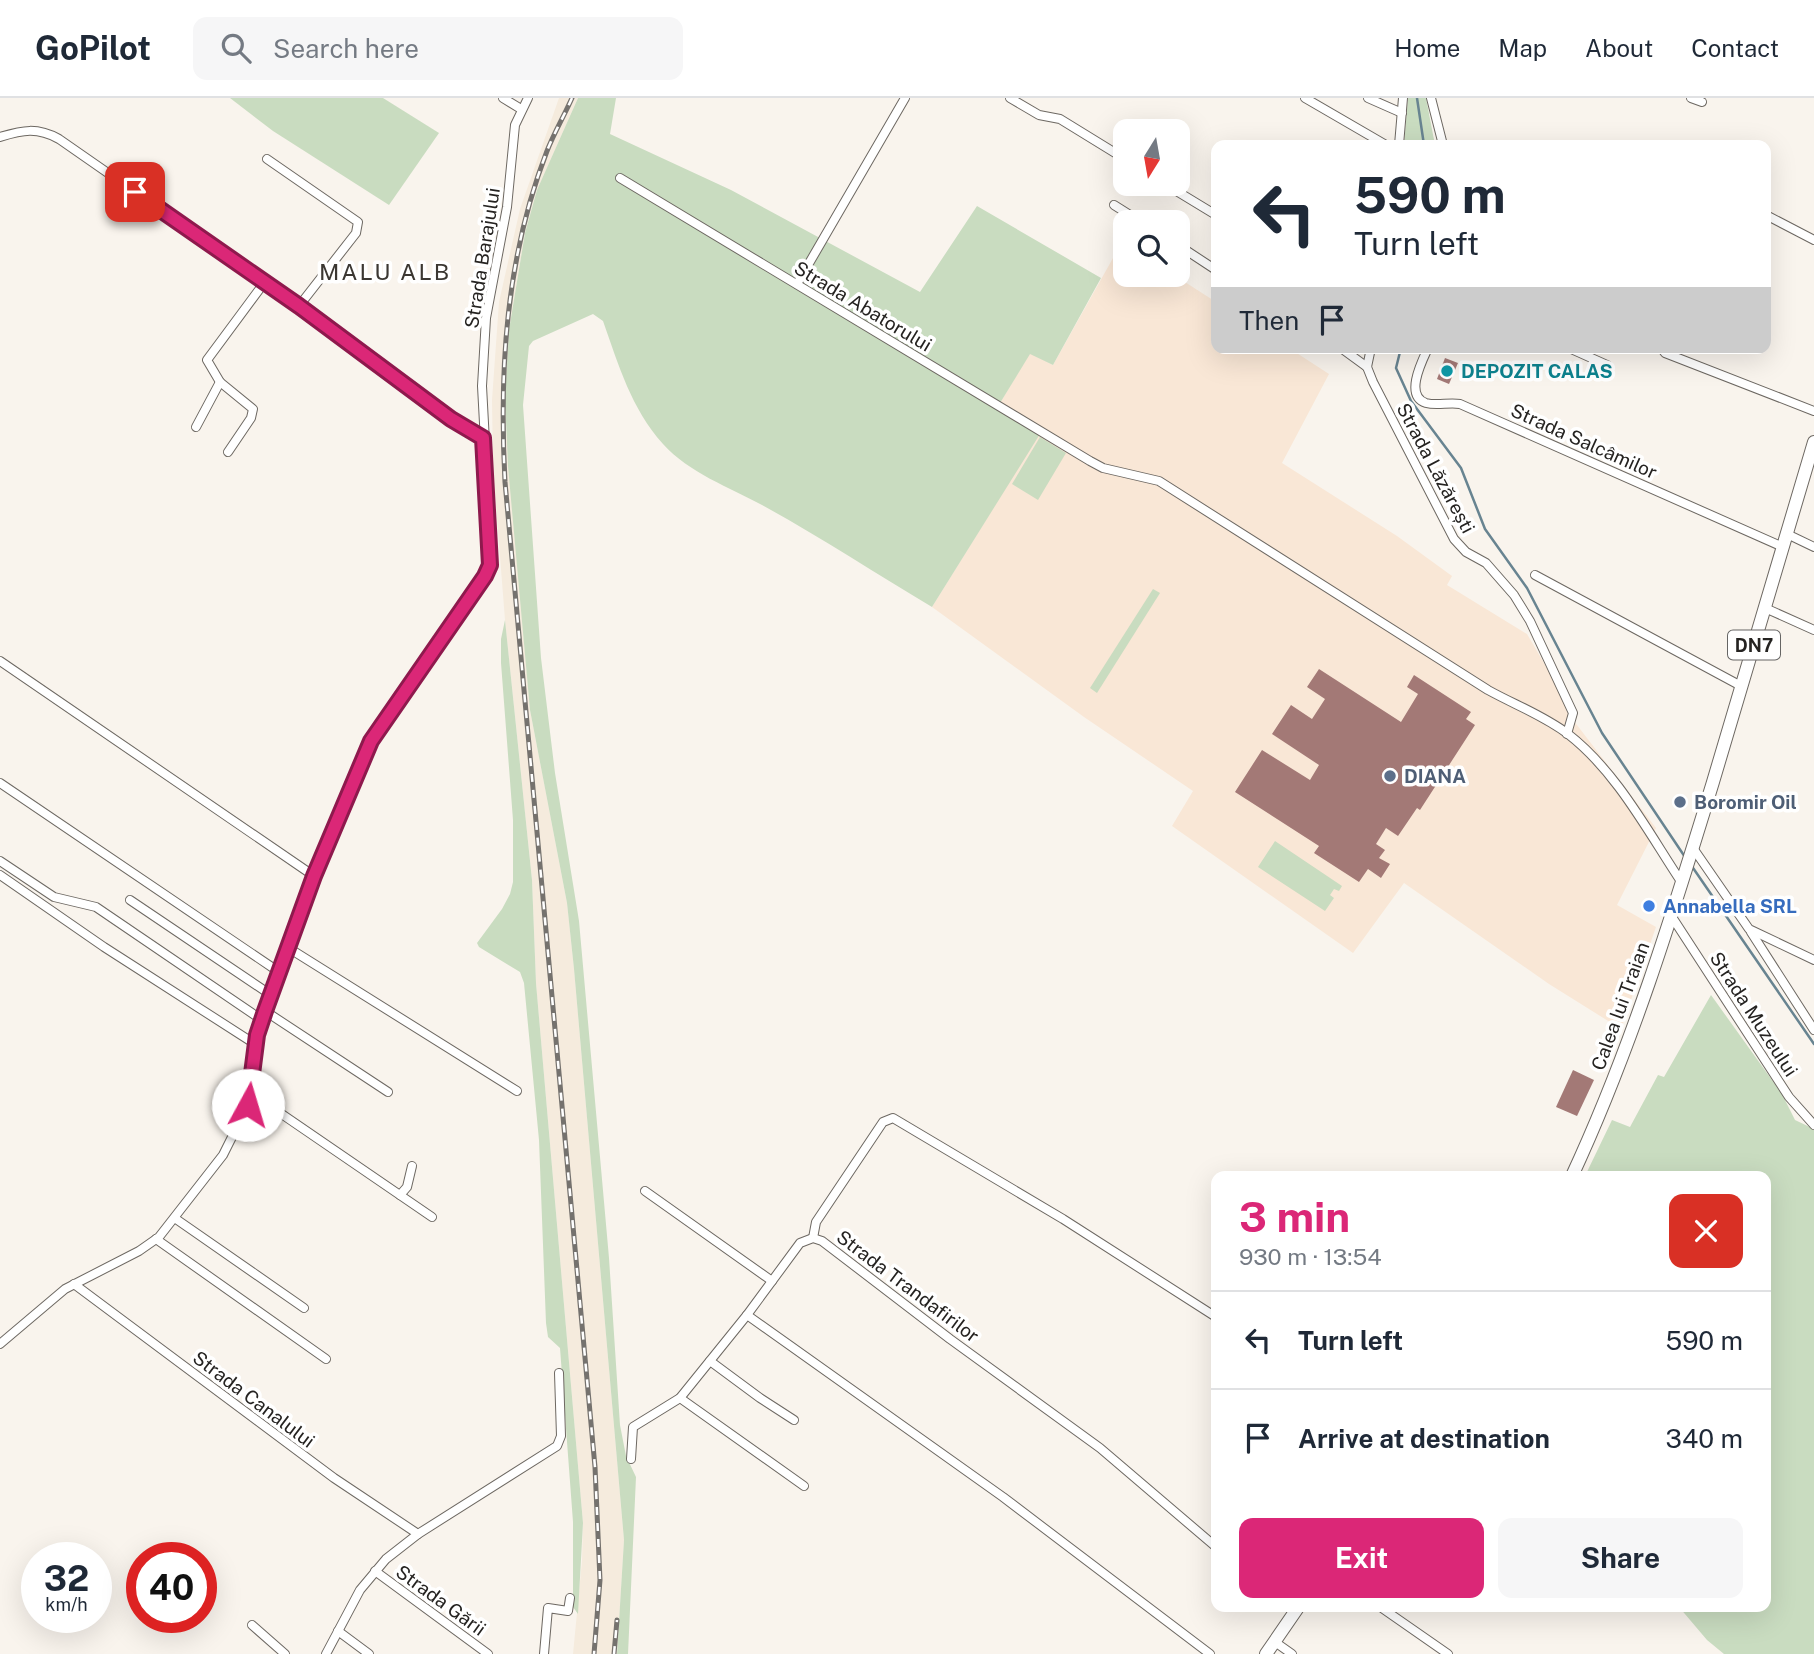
<!DOCTYPE html>
<meta charset="utf-8">
<style>
body{margin:0;font-family:"Public Sans",sans-serif;background:#f6f6f7;color:#1f2937;height:100vh;display:flex;flex-direction:column;font-size:26px;white-space:nowrap}
*{box-sizing:border-box;margin:0}
p{font-size:23px;color:#747a83}
.icon{flex:none;width:38px;height:38px;fill:none;stroke:currentColor;stroke-width:2;stroke-linecap:round;stroke-linejoin:round}
.map{position:relative;flex:1;overflow:hidden}
.drawer{position:absolute;left:1211px;top:1073px;width:560px;height:441px;display:flex;flex-direction:column;background:#fff;border-radius:14px;box-shadow:0 7px 28px #0002}
.drawer>*{flex:none}
.hud{position:absolute;left:1211px;top:42px;width:560px;height:214px;border-radius:14px;box-shadow:0 7px 28px #0002;background:#fff;color:#1f2937;overflow:hidden}
.needle{width:46px;rotate:191deg}
.buttons{position:absolute;left:1113px;top:21px;display:grid;gap:14px}
.buttons a{display:grid;place-items:center;width:77px;height:77px;border-radius:14px;background:#fff;box-shadow:0 7px 28px #0002;font-size:35px}
.speed{position:absolute;left:21px;top:1444px;display:flex;gap:14px;font-size:35px;font-weight:700;text-align:center}
.speed>*{display:grid;place-content:center;width:91px;height:91px;border-radius:50%;background:#fff;box-shadow:0 7px 28px #0002;line-height:1}
.speed small{font-size:18px;font-weight:400}
.speed .limit{border:10px solid #d22;background:#fff;color:#111}
.pin{position:absolute;display:grid;place-items:center;width:60px;height:60px;color:#fff;margin:-30px;border-radius:14px;box-shadow:0 4px 10px #0006}
.me{position:absolute;width:77px;margin:-38px;rotate:6deg;stroke-linejoin:round;filter:drop-shadow(0 0 5px #0008)}
.turn{display:flex;align-items:center;gap:24px;height:147px;padding:0 28px;font-size:32px}
.turn .icon{width:91px;height:91px;stroke-width:2.5}
.turn b{display:block;font-size:49px;line-height:60px}
.then{display:flex;align-items:center;height:66px;padding:0 28px;background:#0003;gap:14px;font-size:26px}
.round{display:grid;place-items:center;flex:none;width:74px;height:74px;border-radius:14px;background:#f6f6f7}
.summary{display:flex;align-items:center;justify-content:space-between;height:119px;padding:0 28px}
h1{font-size:42px;font-weight:700;line-height:52px;color:#db2777}
.cta{display:flex;gap:14px;margin-top:auto;padding:14px 28px}
.cta a{flex:1;height:80px;border-radius:14px;background:#db2777;color:#fff;font-size:28px;font-weight:700;line-height:80px;text-align:center}
.cta a+a{background:#f6f6f7;color:#1f2937}
ul{padding:0;list-style:none}
li{display:flex;align-items:center;gap:21px;height:98px;padding:0 28px;border-top:2px solid #e0e1e3}
li div{flex:1}
li b{display:block;font-size:26px}
li em{font-style:normal}
header{display:flex;align-items:center;gap:42px;box-sizing:border-box;height:98px;padding:0 35px;background:#fff;border-bottom:2px solid #e0e1e3}
header strong{font-size:33px}
nav{display:flex;gap:38px;margin-inline-start:auto;font-size:24px}
.search{width:490px;height:63px;background:#f6f6f7;display:flex;align-items:center;gap:18px;box-sizing:border-box;padding:0 24px;border-radius:14px;color:#747a83;font-size:26px}
.map>svg:first-child{display:block}
.industrial{fill:#f9e7d6}
.built{fill:#f5ebdd}
.green{fill:#c9dcc0}
.lines{fill:none;stroke-linecap:round;stroke-linejoin:round}
.stream{stroke:#688491;stroke-width:2.5}
.building{fill:#a37976}
.minor-casing{stroke:#6d6862;stroke-width:10}
.highway-casing{stroke:#6d6862;stroke-width:14}
.minor{stroke:#fff;stroke-width:8}
.highway{stroke:#fff;stroke-width:12}
.rail-casing{stroke:#75726e;stroke-width:5}
.rail{stroke:#fff;stroke-width:2.5;stroke-dasharray:8;stroke-linecap:butt}
.route-casing{stroke:#8e194d;stroke-width:18}
.route{stroke:#db2777;stroke-width:12}
.culture-dot{fill:#0f9aa8;stroke:#fff;stroke-width:2.5}
.service-dot{fill:#5c6f8a;stroke:#fff;stroke-width:2.5}
.shop-dot{fill:#3f7fe0;stroke:#fff;stroke-width:2.5}
.labels{text-anchor:middle;dominant-baseline:central;stroke-width:7;stroke-linejoin:round;paint-order:stroke}
.shield{fill:#fff;stroke:#666564;stroke-width:2}
.shield-label{font-size:18px;font-weight:bold;fill:#252321}
.street-label{font-size:19px;fill:#252321;stroke:#fff}
.culture-label{font-size:19px;font-weight:bold;fill:#0d838f;stroke:#fff;text-anchor:start}
.service-label{font-size:19px;font-weight:bold;fill:#4e5e75;stroke:#fff;text-anchor:start}
.shop-label{font-size:19px;font-weight:bold;fill:#366cbe;stroke:#fff;text-anchor:start}
.quarter-label{font-size:23px;letter-spacing:2px;fill:#3b3732;stroke:#fff}
</style>
<header>
<strong>GoPilot</strong>
<div class="search"><svg class="icon" aria-label="search" viewBox="0 0 24 24"><circle cx="10" cy="10" r="6"/><path d="M15 15l6 6"/></svg>Search here</div>
<nav><a>Home</a><a>Map</a><a>About</a><a>Contact</a></nav>
</header>
<div class="map">
<svg width="1814" height="1556" viewBox="0 0 1814 1556">
<rect width="100%" height="100%" fill="#f9f4ed"/>
<polygon class="industrial" points="1122,144 1125,146 1125,177 1174,177 1216,204 1216,250 1289,250 1329,276 1282,365 1397,438 1452,478 1447,487 1527,536 1558,589 1567,614 1656,730 1617,807 1656,829 1621,931 1549,886 1404,785 1353,855 1172,728 1193,693 1084,619 932,509 1039,336 997,310 1030,255 1053,267"/>
<polygon class="built" points="559,0 578,0 537,92 525,135 509,232 506,329 530,612 567,805 574,871 624,1442 617,1556 573,1556 582,1463 583,1425 536,885 532,782 505,522 493,369 492,302 499,204 520,111"/>
<g class="green">
<polygon points="230,0 383,0 439,35 389,107 273,33"/>
<path d="M578,0H616L610,36L731,92L920,194L977,108L1101,180L1053,267L1030,256L997,310L1040,336L932,509C875,475 820,439 762,407C729,389 689,375 663,346C631,310 619,268 603,223L593,216L533,243L529,248L523,307L541,560L555,675L579,823L609,1160L620,1327L626,1358L636,1379L628,1556H617L624,1442L574,871L567,805L530,612L508,368L505,301L509,232L525,135L537,92Z"/>
<polygon points="1408,0 1426,0 1435,47 1404,47"/>
<polygon points="1040,339 1066,355 1038,402 1012,386"/>
<polygon points="1153,491 1160,495 1097,595 1090,590"/>
<polygon points="505,522 532,782 536,885 583,1425 578,1516 573,1509 573,1424 560,1250 548,1239 546,1225 539,1042 524,885 520,874 479,849 477,845 502,811 510,796 513,784 513,722 501,565 501,541"/>
<polygon points="1275,743 1342,788 1339,793 1334,791 1330,797 1334,800 1325,813 1258,769"/>
<polygon points="1711,897 1782,996 1795,1022 1814,1031 1814,1556 1724,1556 1707,1542 1679,1509 1766,1508 1766,1078 1585,1078 1612,1022 1630,1029 1658,977 1664,979"/>
</g>
<g class="lines">
<g class="stream">
<polyline points="1417,0 1424,47"/>
<polyline points="1401,250 1396,270 1411,303 1461,370 1485,431 1527,490 1602,635 1685,759"/>
<polyline points="1691,767 1814,946"/>
</g>
</g>
<g class="building">
<polygon points="1445,260 1458,265 1449,286 1437,281"/>
<polygon points="1319,571 1401,624 1418,596 1407,589 1414,577 1471,614 1466,621 1475,627 1420,712 1417,710 1398,738 1386,730 1376,746 1385,752 1379,760 1390,766 1381,780 1368,771 1359,784 1314,755 1319,748 1235,694 1262,652 1310,682 1319,667 1272,636 1291,607 1312,621 1325,601 1307,589"/>
<polygon points="1573,972 1594,982 1577,1018 1556,1009"/>
</g>
<g class="lines">
<defs>
<g id="minor">
<polyline points="503,0 521,11"/>
<polyline points="1010,0 1039,17 1060,21 1125,61"/>
<polyline points="1305,0 1386,47"/>
<polyline points="1368,0 1402,15"/>
<polyline points="1431,0 1443,47"/>
<polyline points="1691,0 1702,4"/>
<path d="M0,39C23,32 37,29 59,41L299,208L451,321L483,340"/>
<polyline points="1399,47 1403,0"/>
<polyline points="267,61 358,124 356,135 299,208"/>
<path d="M620,80L1090,363L1103,370L1159,383L1488,592C1515,607 1543,617 1568,636C1617,674 1648,734 1682,785"/>
<polyline points="1165,86 1216,117"/>
<polyline points="1114,107 1141,124"/>
<polyline points="1766,117 1814,142"/>
<polyline points="1178,147 1216,172"/>
<polyline points="797,186 905,0"/>
<polyline points="1341,250 1367,269"/>
<polyline points="1371,250 1367,269 1373,284 1454,441 1466,454 1486,465 1514,497 1530,523 1573,615 1567,636"/>
<path d="M1428,250C1422,263 1404,298 1426,305C1437,308 1449,304 1460,306L1783,449"/>
<polyline points="1569,250 1607,267"/>
<polyline points="1661,250 1665,255 1814,313"/>
<polyline points="196,329 220,284"/>
<polyline points="228,354 251,320 253,311 220,284 207,262 264,185"/>
<polyline points="1787,436 1814,449"/>
<polyline points="1535,477 1741,588"/>
<polyline points="1765,510 1814,532"/>
<polyline points="0,563 314,778"/>
<polyline points="0,685 279,874"/>
<polyline points="1693,750 1749,831 1814,862"/>
<polyline points="0,763 54,799 96,809 262,922"/>
<polyline points="0,777 104,849 255,946"/>
<polyline points="130,802 271,897"/>
<polyline points="1672,819 1789,999 1814,1027"/>
<polyline points="1751,834 1814,932"/>
<polyline points="287,849 517,993"/>
<polyline points="265,913 388,994"/>
<polyline points="251,995 432,1119"/>
<polyline points="645,1093 772,1183"/>
<polyline points="400,1097 407,1089 412,1068"/>
<polyline points="176,1121 304,1210"/>
<polyline points="813,1140 816,1124 883,1024 893,1020 1063,1121 1216,1219"/>
<polyline points="156,1141 326,1261"/>
<polyline points="74,1186 334,1380 418,1436"/>
<polyline points="747,1217 1003,1399 1210,1556"/>
<polyline points="0,1246 65,1191 139,1153 159,1139 223,1057 248,1007 257,937 287,849 371,643 485,478 490,467 491,456 482,288 486,220 507,109 515,27 528,0"/>
<polyline points="710,1263 760,1300 794,1322"/>
<polyline points="680,1300 804,1388"/>
<polyline points="631,1361 633,1329 680,1300 747,1217 800,1145 813,1140 822,1143 950,1241 1100,1350 1216,1449"/>
<polyline points="375,1473 488,1556"/>
<polyline points="1379,1508 1448,1556"/>
<polyline points="252,1527 285,1556"/>
<polyline points="338,1533 369,1556"/>
<polyline points="1275,1544 1292,1556"/>
<polyline points="326,1556 360,1492 386,1461 418,1436 557,1348 561,1338 559,1275"/>
<polyline points="544,1556 548,1510 568,1513 570,1500"/>
</g>
<g id="highway">
<path d="M1572,1078C1631,951 1672,818 1713,684C1747,571 1780,457 1814,344"/>
<polyline points="1266,1556 1299,1508"/>
</g>
</defs>
<use href="#minor" class="minor-casing"/>
<use href="#highway" class="highway-casing"/>
<use href="#minor" class="minor"/>
<use href="#highway" class="highway"/>
<defs>
<g id="rail">
<path d="M572,0C564,18 554,35 547,53C506,159 499,271 505,384L595,1369L600,1482L594,1556"/>
<polyline points="614,1556 617,1522"/>
</g>
</defs>
<use href="#rail" class="rail-casing"/>
<use href="#rail" class="rail"/>
</g>
<g class="lines">
<defs>
<polyline id="route" points="135,94 299,208 451,321 483,340 490,467 485,478 371,643 314,778 265,913 257,937 248,1007"/>
</defs>
<use href="#route" class="route-casing"/>
<use href="#route" class="route"/>
</g>
<circle class="culture-dot" cx="1447" cy="273" r="7"/>
<g class="service-dot">
<circle cx="1390" cy="678" r="7"/>
<circle cx="1680" cy="704" r="7"/>
</g>
<circle class="shop-dot" cx="1649" cy="808" r="7"/>
<g class="labels">
<rect class="shield" x="1728" y="532.5" width="52" height="29" rx="5"/>
<g class="shield-label">
<text x="1754" y="547">DN7</text>
</g>
<g class="street-label">
<text transform="translate(482 160) rotate(-81)">Strada Barajului</text>
<text transform="translate(863 208) rotate(31)">Strada Abatorului</text>
<text transform="translate(1584 343) rotate(24)">Strada Salcâmilor</text>
<text transform="translate(1436 370) rotate(62)">Strada Lăzărești</text>
<text transform="translate(1620 908) rotate(-70)">Calea lui Traian</text>
<text transform="translate(1754 916) rotate(57)">Strada Muzeului</text>
<text transform="translate(908 1188) rotate(37)">Strada Trandafirilor</text>
<text transform="translate(254 1301) rotate(37)">Strada Canalului</text>
<text transform="translate(441 1502) rotate(36)">Strada Gării</text>
</g>
<g class="culture-label">
<text x="1461" y="273">DEPOZIT CALAS</text>
</g>
<g class="service-label">
<text x="1404" y="678">DIANA</text>
<text x="1694" y="704">Boromir Oil</text>
</g>
<g class="shop-label">
<text x="1663" y="808">Annabella SRL</text>
</g>
<g class="quarter-label">
<text x="385" y="173">MALU ALB</text>
</g>
</g>
</svg>
<div class="buttons">
<a><svg class="needle" viewBox="-14 -14 28 28"><path d="M0-13l5 13h-10z" fill="#e53935"/><path d="M0 13l5-13h-10z" fill="#747a83"/></svg></a>
<a><svg class="icon" aria-label="search" viewBox="0 0 24 24"><circle cx="10" cy="10" r="6"/><path d="M15 15l6 6"/></svg></a>
</div>
<div class="speed"><div>32<small>km/h</small></div><div class="limit">40</div></div>
<div class="pin" style="left:135px;top:94px;background:#d93025"><svg class="icon" aria-label="arrive" viewBox="0 0 24 24"><path d="M6 21V4h12l-3 4 3 4H6"/></svg></div>
<svg class="me" style="left:248px;top:1007px" viewBox="-20 -20 40 40"><circle r="19" fill="#fff"/><path d="M0-13L10 11 0 6-10 11z" fill="#db2777"/></svg>
<div class="hud">
<div class="turn"><svg class="icon" aria-label="left" viewBox="0 0 24 24"><path d="M17 20v-9H6M10 6l-5 5 5 5"/></svg><div><b>590 m</b>Turn left</div></div>
<div class="then">Then<svg class="icon" aria-label="arrive" viewBox="0 0 24 24"><path d="M6 21V4h12l-3 4 3 4H6"/></svg></div>
</div>
<section class="drawer">
<div class="summary"><div><h1>3 min</h1><p>930 m · 13:54</p></div><a class="round" style="background:#d93025;color:#fff"><svg class="icon" aria-label="close" viewBox="0 0 24 24"><path d="M6 6l12 12M18 6L6 18"/></svg></a></div>
<ul>
<li><svg class="icon" aria-label="left" viewBox="0 0 24 24"><path d="M17 20v-9H6M10 6l-5 5 5 5"/></svg><div><b>Turn left</b></div><em>590 m</em></li>
<li><svg class="icon" aria-label="arrive" viewBox="0 0 24 24"><path d="M6 21V4h12l-3 4 3 4H6"/></svg><div><b>Arrive at destination</b></div><em>340 m</em></li>
</ul>
<div class="cta"><a>Exit</a><a>Share</a></div>
</section>
</div>
